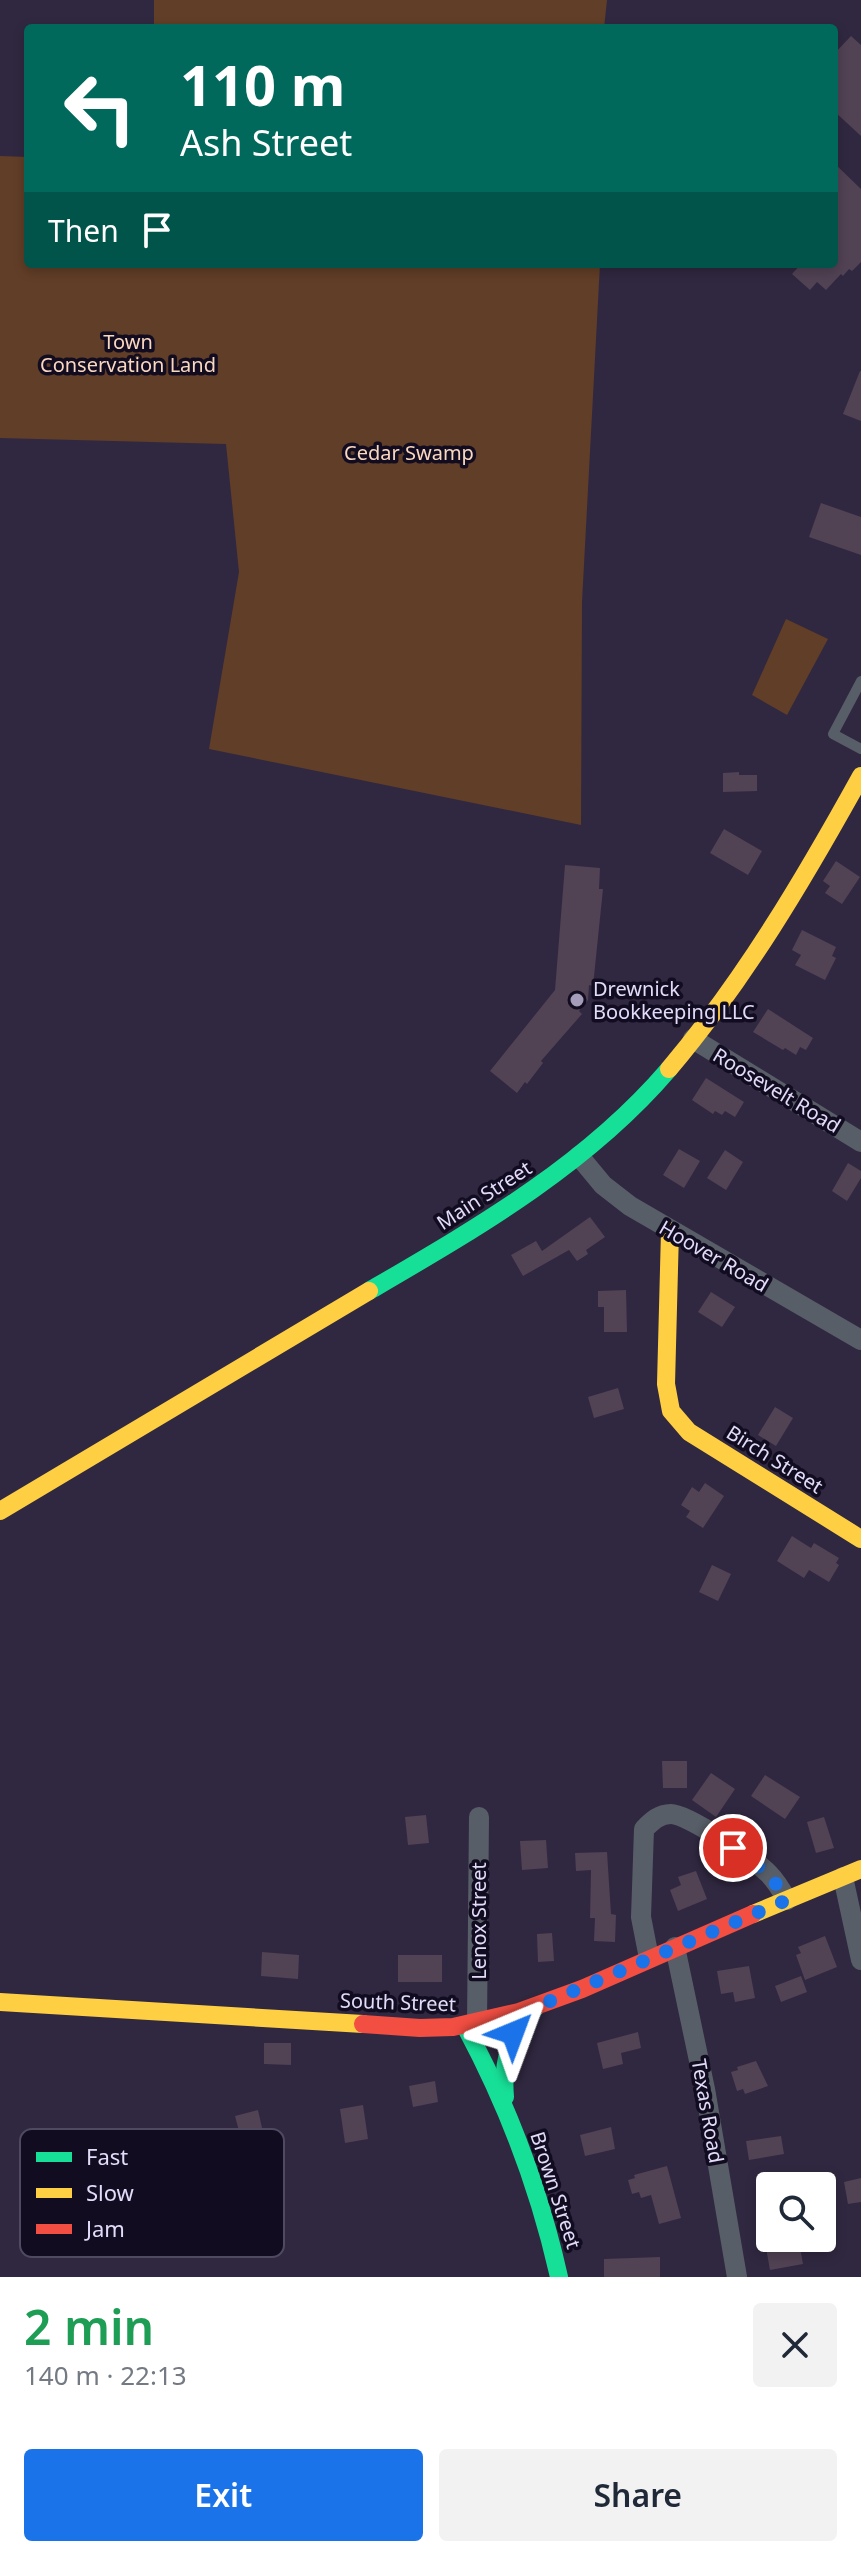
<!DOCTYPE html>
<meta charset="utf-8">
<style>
body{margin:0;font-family:"Noto Sans",sans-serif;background:#f2f2f3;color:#1f2937;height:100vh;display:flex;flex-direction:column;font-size:30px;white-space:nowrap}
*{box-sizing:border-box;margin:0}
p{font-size:26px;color:#747a83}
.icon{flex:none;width:44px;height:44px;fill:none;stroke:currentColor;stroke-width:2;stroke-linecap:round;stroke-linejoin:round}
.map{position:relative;height:2277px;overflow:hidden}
.details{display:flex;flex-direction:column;background:#fff;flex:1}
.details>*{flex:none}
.top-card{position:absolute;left:24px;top:24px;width:814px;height:244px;border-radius:8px;box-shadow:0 4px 12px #0003;background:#00695c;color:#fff;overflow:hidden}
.fabs{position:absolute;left:756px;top:2172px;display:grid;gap:16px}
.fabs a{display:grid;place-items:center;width:80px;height:80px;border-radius:8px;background:#fff;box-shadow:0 4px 12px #0003;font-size:40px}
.pin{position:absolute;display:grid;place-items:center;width:68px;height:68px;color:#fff;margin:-34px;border:4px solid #fff;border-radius:50%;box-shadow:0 2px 8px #0007}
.me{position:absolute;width:88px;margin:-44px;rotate:44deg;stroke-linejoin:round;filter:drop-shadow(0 0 6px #0008)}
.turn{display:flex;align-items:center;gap:28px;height:168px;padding:0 24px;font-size:36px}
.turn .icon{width:104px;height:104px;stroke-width:2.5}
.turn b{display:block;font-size:56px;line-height:68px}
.then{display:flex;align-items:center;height:76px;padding:0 24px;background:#0003;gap:16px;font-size:30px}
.round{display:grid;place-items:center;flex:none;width:84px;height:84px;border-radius:8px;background:#f2f2f3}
.summary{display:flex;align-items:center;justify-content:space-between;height:136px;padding:0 24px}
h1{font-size:48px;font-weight:600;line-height:60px;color:#1e9e55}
.primary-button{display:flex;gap:16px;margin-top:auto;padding:16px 24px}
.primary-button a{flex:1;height:92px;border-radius:8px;background:#1a73e8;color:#fff;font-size:32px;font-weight:600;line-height:92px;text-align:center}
.primary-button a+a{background:#f2f2f3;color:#1f2937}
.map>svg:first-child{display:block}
.green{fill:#613e27}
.building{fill:#514254}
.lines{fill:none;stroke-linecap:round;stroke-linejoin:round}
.lane{stroke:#585e67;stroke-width:10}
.street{stroke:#585e67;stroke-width:20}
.fast{stroke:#16e098;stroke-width:18}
.slow{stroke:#ffcf43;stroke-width:18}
.jam{stroke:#f24e42;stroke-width:18}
.route{stroke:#1a73e8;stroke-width:14;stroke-dasharray:0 25.2}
.poi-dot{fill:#a49cb8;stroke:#120c20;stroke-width:3}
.labels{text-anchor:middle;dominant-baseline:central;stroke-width:7;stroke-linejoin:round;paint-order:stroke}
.park-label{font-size:20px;fill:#fad7bf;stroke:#120c20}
.poi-label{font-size:20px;fill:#e2dbf9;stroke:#120c20;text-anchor:start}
.street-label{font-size:20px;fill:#e2dbf9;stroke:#120c20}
.key{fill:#120c20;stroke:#504a61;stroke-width:2}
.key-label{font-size:22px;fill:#e2dbf9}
</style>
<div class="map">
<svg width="861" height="2277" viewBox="0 0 861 2277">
<rect width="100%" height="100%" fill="#302840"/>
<g class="green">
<polygon points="154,0 607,0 604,28 154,28"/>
<polygon points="0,156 28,157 28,264 600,264 582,602 581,825 209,749 239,572 226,444 0,438"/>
<polygon points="786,619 828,639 787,715 752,695"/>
</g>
<g class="building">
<polygon points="851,36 861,45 861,136 834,111 834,54"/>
<polygon points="834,163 861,189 861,262 852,271 849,269 843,276 841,274 826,290 817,282 810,290 792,274 801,264 834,264"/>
<polygon points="860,371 861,371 861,421 843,414"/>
<polygon points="821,503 861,517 861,555 809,537"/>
<polygon points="739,772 739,775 757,775 757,791 723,792 723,773"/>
<polygon points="724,829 762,851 748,875 710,853"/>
<polygon points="836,861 860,877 842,904 825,893 830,886 823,881"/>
<polygon points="565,865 600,868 599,889 603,889 593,986 589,985 588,1000 579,1011 582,1014 541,1061 543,1063 527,1084 525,1082 517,1093 490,1071 555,990"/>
<polygon points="802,930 836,947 832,956 836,958 825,980 795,965 801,955 792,950"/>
<polygon points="768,1009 813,1038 806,1050 800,1047 796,1055 785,1048 783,1050 753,1032"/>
<polygon points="706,1078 744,1102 735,1117 725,1111 722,1115 715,1111 713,1114 692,1100"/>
<polygon points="679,1149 700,1161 684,1188 663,1175"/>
<polygon points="725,1150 743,1162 726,1190 707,1178"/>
<polygon points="848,1163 861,1171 861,1178 847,1201 832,1191"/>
<polygon points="590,1217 605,1237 586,1250 588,1254 577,1261 569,1250 523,1276 511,1255 536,1241 542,1251"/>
<polygon points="626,1290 627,1332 604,1332 604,1307 598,1307 598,1291"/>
<polygon points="711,1292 735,1307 722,1327 698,1312"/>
<polygon points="618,1388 624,1409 594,1418 588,1397"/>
<polygon points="775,1407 793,1418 776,1446 758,1435"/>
<polygon points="705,1483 724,1496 703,1528 686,1517 690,1511 681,1505 692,1487 699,1492"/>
<polygon points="792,1536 811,1548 814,1543 839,1558 836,1563 839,1565 829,1582 809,1570 804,1578 777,1561"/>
<polygon points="712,1565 731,1574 718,1601 699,1592"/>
<polygon points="662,1761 687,1761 687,1788 663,1788"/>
<polygon points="711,1773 735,1789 716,1817 692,1800"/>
<polygon points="765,1775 800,1797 785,1819 751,1796"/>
<polygon points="426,1815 429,1843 408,1845 405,1817"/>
<polygon points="824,1817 834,1848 816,1853 807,1822"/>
<polygon points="546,1840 548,1868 522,1870 520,1841"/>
<polygon points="607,1852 611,1914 616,1915 615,1942 594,1941 595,1918 590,1918 591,1870 576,1871 575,1853"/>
<polygon points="696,1871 707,1899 678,1911 670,1890 681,1885 678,1877"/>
<polygon points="552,1933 554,1961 538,1962 537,1934"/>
<polygon points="825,1936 837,1967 805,1980 796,1955 801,1953 798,1947"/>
<polygon points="262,1952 299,1955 298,1979 261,1976"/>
<rect x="398" y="1955" width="44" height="27"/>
<polygon points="749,1966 755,1998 735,2002 733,1992 721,1994 717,1971"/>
<polygon points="801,1976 807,1992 781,2002 775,1986"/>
<polygon points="638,2032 641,2048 621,2053 623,2064 603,2069 597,2043"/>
<polygon points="264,2043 291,2043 291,2065 264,2064"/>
<polygon points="756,2061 768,2086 745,2094 743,2089 737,2091 731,2072 738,2070 737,2067"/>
<polygon points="435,2081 438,2102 413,2107 409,2086"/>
<polygon points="363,2105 368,2139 345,2143 340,2109"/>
<polygon points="258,2110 267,2150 249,2154 243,2130 239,2131 235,2116"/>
<polygon points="611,2127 615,2149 585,2156 580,2135"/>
<polygon points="781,2136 784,2154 749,2160 746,2141"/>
<polygon points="667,2166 681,2218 659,2224 651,2195 641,2198 639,2192 632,2194 628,2180 635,2178 634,2175"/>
<polygon points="861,2178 861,2202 848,2204 844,2182"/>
<polygon points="799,2242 803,2264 770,2270 766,2248"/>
<polygon points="660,2257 660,2277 604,2277 604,2259"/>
</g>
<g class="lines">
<polyline class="lane" points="861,681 833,734 861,749"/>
<g class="street">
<polyline points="693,1039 861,1142"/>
<polyline points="579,1156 603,1185 630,1206 861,1340"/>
<polyline points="843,1877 861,1960"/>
<polyline points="675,1947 705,2089 737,2277"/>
<path d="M649,1958L641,1917L644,1829C652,1821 659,1814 671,1814C688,1814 755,1860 769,1874C776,1881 782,1891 787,1900"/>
<polyline points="477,2024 479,1817"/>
</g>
<g class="fast">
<path d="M369,1291C477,1228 587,1165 669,1069"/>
<path d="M465,2026C508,2106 539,2188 559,2277"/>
<path d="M505,2097C502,2061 510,2033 536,2007"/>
</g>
<g class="slow">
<path d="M669,1069C745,979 804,879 861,776"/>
<polyline points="670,1231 666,1384 671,1411 689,1432 861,1539"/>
<polyline points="0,1511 369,1291"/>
<polyline points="753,1914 861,1869"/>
<polyline points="0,2002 363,2024"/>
</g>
<polyline class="jam" points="363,2024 420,2028 453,2027 519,2012 582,1989 753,1914"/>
</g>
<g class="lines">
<polyline class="route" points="513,2033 524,2017 536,2007 787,1900 769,1874 733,1848"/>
</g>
<circle class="poi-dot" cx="577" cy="1000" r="8"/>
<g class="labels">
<g class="park-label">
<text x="128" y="341">Town<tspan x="128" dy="23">Conservation Land</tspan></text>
<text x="409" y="452">Cedar Swamp</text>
</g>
<g class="poi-label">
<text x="593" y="988">Drewnick<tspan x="593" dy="23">Bookkeeping LLC</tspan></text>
</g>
<g class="street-label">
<text transform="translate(777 1090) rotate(31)">Roosevelt Road</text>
<text transform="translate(484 1195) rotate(-33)">Main Street</text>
<text transform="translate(714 1256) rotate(30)">Hoover Road</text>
<text transform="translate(775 1459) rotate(32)">Birch Street</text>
<text transform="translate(478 1921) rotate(-90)">Lenox Street</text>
<text transform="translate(398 2002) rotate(2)">South Street</text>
<text transform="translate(708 2111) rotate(80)">Texas Road</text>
<text transform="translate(556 2190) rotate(72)">Brown Street</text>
</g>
</g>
<rect x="20" y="2129" width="264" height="128" rx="12" class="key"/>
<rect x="36" y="2152" width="36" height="10" fill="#16e098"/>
<rect x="36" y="2188" width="36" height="10" fill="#ffcf43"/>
<rect x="36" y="2224" width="36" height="10" fill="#f24e42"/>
<g class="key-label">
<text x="86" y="2165">Fast</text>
<text x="86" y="2201">Slow</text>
<text x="86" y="2237">Jam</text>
</g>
</svg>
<div class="fabs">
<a><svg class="icon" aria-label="search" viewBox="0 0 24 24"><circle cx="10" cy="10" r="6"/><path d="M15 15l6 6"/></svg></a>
</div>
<div class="pin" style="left:733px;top:1848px;background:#d93025"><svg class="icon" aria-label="arrive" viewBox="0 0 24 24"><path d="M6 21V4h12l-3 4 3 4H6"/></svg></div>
<svg class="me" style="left:513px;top:2033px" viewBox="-20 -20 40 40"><path d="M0-17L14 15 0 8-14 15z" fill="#1a73e8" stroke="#fff" stroke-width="4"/></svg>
<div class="top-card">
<div class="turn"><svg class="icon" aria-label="left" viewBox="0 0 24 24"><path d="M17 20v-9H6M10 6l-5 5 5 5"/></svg><div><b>110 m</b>Ash Street</div></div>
<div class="then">Then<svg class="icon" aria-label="arrive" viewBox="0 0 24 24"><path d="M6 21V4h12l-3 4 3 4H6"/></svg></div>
</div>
</div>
<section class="details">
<div class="summary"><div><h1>2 min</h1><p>140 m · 22:13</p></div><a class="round"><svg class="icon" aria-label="close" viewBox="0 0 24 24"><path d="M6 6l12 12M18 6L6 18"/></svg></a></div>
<div class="primary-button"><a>Exit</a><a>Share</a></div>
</section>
